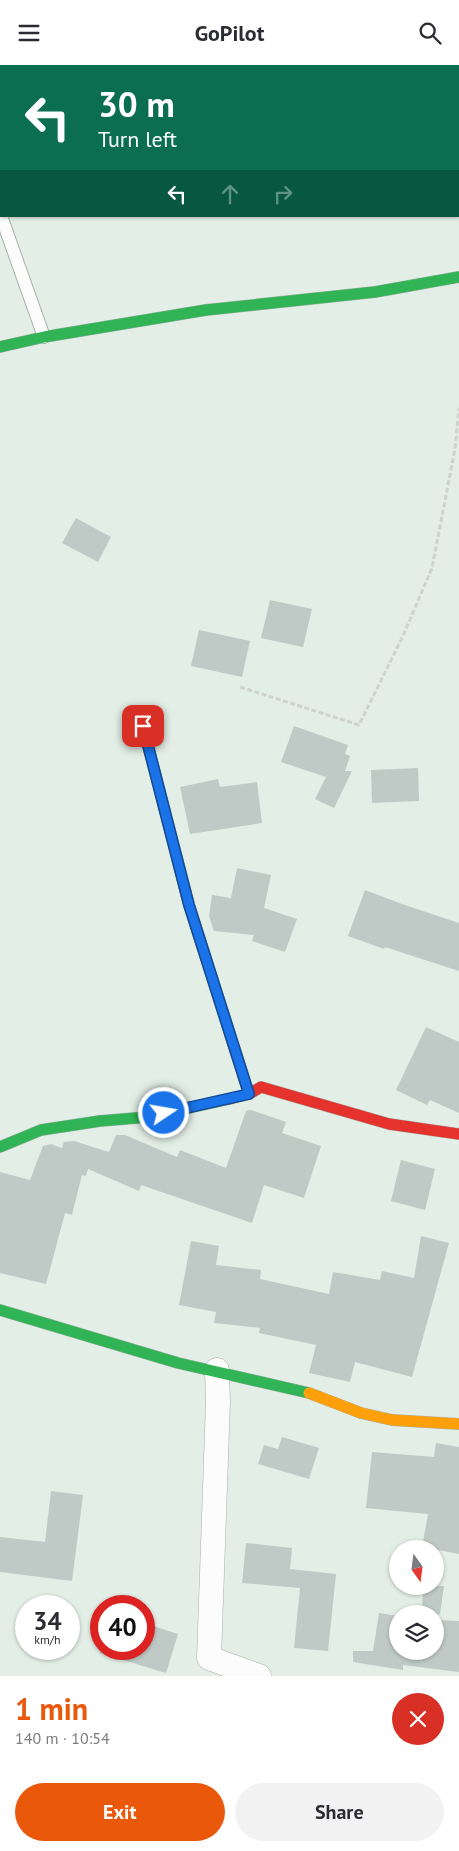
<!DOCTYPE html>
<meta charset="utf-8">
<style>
body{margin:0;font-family:"PT Sans",sans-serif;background:#f2f2f3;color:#2b2b33;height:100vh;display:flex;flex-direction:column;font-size:19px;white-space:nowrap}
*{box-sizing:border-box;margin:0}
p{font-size:16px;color:#7c7c81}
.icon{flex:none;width:28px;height:28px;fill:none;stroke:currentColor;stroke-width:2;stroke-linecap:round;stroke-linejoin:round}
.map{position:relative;height:1611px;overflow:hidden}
.drawer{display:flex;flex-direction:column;background:#fff;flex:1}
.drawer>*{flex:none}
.banner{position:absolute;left:0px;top:0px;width:460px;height:152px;box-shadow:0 1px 4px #0004;background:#0b6e4f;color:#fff;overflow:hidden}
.needle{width:32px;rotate:166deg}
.controls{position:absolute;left:389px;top:1475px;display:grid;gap:10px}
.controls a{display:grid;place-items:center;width:55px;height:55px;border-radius:50%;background:#fff;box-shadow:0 1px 4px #0004;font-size:25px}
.speed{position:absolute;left:15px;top:1530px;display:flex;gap:10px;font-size:25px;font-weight:700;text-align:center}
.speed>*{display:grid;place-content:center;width:65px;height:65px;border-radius:50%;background:#fff;box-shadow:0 1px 4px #0004;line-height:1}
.speed small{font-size:12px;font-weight:400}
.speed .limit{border:8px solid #d22;background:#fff;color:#111}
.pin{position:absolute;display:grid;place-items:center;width:42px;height:42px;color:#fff;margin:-21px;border-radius:10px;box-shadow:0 2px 8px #0006}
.me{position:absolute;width:55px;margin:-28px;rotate:78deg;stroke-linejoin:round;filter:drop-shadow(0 0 4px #0008)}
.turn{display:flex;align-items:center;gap:18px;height:105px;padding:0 15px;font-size:22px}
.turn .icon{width:65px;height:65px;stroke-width:2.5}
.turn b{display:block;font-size:35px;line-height:42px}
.lanes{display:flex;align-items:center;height:48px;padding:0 15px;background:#0003;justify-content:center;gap:25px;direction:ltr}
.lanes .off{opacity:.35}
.round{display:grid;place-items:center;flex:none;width:52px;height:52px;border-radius:26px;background:#f2f2f3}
.head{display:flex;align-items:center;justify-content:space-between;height:85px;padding:0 15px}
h1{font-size:30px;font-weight:700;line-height:38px;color:#ea580c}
.action{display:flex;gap:10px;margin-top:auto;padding:10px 15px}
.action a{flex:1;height:58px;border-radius:30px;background:#ea580c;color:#fff;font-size:20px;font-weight:700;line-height:58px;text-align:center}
.action a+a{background:#f2f2f3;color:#2b2b33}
header{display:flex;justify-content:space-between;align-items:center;height:65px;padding:0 15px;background:#fff;font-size:22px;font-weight:700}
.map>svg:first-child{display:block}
.building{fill:#bfcac6}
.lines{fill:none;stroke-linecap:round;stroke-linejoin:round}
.lane-casing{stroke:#a7b0aa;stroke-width:14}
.street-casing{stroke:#a7b0aa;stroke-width:25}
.fast-casing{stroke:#a7b0aa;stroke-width:12}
.slow-casing{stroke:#a7b0aa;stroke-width:12}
.jam-casing{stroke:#a7b0aa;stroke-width:12}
.path{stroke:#ced2d0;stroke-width:3;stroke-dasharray:5 2.5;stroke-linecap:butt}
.lane{stroke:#fbfcfb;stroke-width:12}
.street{stroke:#fbfcfb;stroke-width:24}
.fast{stroke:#30b455;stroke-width:11}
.slow{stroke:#ff9f0a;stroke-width:11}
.jam{stroke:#e5322d;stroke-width:11}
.route-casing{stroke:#114b97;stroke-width:12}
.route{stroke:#1a73e8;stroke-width:9}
</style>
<header><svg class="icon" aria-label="menu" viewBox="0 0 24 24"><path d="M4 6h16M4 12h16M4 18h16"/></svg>GoPilot<svg class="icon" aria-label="search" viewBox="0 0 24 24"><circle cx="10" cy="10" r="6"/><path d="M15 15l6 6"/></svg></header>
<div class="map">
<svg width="459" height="1611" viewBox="0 0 459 1611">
<rect width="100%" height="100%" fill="#e2eee6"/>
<g class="building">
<polygon points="76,453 111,472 98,497 62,478"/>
<polygon points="270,535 312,544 303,582 261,573"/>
<polygon points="199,565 250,576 242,612 191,601"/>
<polygon points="294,661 348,680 345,689 350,691 345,706 352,706 334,743 315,734 326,712 281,697"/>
<polygon points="418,703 419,736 372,738 371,705"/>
<polygon points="218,714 220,722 257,717 262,758 190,769 180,722"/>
<polygon points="237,803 271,810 264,843 297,854 285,887 252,876 254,870 214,866 209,851 212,830 231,833"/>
<polygon points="365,825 402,839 459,858 459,906 385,882 384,884 348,871"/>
<polygon points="426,962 459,977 459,1048 430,1035 427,1040 396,1025"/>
<polygon points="251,1045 286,1057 282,1068 321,1081 304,1133 264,1120 252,1158 141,1120 139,1126 88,1104 86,1111 82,1110 72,1150 65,1148 46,1219 0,1208 0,1107 30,1115 43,1081 51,1079 62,1083 64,1077 74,1076 109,1087 116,1070 125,1070 177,1092 180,1085 226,1103 246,1046"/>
<polygon points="401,1095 435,1104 425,1145 391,1136"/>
<polygon points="421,1171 449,1178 412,1312 355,1297 350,1317 309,1308 316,1280 259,1268 260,1263 214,1258 216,1247 179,1240 191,1176 219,1181 216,1200 261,1205 260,1214 329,1229 333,1207 380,1215 382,1206 414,1213"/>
<polygon points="282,1372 319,1383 309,1414 258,1399 264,1380 278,1384"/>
<polygon points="436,1378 459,1382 459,1489 422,1482 428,1449 366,1443 372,1387 434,1392"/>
<polygon points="51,1426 83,1430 72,1516 0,1507 0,1472 45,1477"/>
<polygon points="246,1478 292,1483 290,1504 336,1509 328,1586 294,1583 300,1523 242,1518"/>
<polygon points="424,1521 444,1521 440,1549 421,1549"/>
<polygon points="379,1548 398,1551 398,1586 435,1586 435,1555 459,1556 459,1607 403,1600 403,1605 353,1597 353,1586 373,1586"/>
<polygon points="144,1558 178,1569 166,1608 100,1588 101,1584 144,1584"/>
</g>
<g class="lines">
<defs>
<polyline id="lane" points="0,148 44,272"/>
<polyline id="street" points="217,1305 218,1337 209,1593 259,1611"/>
<g id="fast">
<polyline points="0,282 44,272 206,245 375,227 459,212"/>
<polyline points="0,1082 41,1065 100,1056 148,1052 229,1034"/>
<polyline points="0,1245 178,1298 309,1328"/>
</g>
<g id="slow">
<polyline points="143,661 189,840 249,1029"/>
<polyline points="309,1328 361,1348 392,1355 459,1359"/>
</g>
<polyline id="jam" points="229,1034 249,1029 261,1022 389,1059 459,1069"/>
</defs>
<use href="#lane" class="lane-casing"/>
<use href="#street" class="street-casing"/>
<use href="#fast" class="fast-casing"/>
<use href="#slow" class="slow-casing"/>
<use href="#jam" class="jam-casing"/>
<polyline class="path" points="240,622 359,660 403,571 432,503 455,384 459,343"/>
<use href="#lane" class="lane"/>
<use href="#street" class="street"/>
<use href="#fast" class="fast"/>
<use href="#slow" class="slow"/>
<use href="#jam" class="jam"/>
</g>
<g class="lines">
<defs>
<polyline id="route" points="143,661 189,840 249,1029 164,1048"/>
</defs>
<use href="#route" class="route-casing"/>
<use href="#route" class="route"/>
</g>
</svg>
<div class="controls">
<a><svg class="needle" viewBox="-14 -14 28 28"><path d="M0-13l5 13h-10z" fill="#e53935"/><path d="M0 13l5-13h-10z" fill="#7c7c81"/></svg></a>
<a><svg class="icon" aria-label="layers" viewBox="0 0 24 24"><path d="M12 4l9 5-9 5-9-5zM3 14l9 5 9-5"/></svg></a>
</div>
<div class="speed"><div>34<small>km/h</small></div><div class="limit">40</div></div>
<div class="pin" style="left:143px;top:661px;background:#d93025"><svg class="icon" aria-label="arrive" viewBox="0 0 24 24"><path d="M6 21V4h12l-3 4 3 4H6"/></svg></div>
<svg class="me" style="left:164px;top:1048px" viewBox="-20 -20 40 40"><circle r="17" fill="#1a73e8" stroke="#fff" stroke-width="3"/><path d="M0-11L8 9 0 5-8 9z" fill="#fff"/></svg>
<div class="banner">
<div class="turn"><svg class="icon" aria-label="left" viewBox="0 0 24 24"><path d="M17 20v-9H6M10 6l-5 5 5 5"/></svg><div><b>30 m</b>Turn left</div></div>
<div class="lanes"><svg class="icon" aria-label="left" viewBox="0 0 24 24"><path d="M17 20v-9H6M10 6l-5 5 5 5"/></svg><svg class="icon off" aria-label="ahead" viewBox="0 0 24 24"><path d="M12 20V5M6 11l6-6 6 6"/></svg><svg class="icon off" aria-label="right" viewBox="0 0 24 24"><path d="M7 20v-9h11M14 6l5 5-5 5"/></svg></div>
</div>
</div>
<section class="drawer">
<div class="head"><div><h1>1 min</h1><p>140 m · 10:54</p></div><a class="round" style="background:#d93025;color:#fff"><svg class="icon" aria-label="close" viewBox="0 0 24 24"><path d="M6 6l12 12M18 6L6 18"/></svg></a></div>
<div class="action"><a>Exit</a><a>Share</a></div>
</section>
